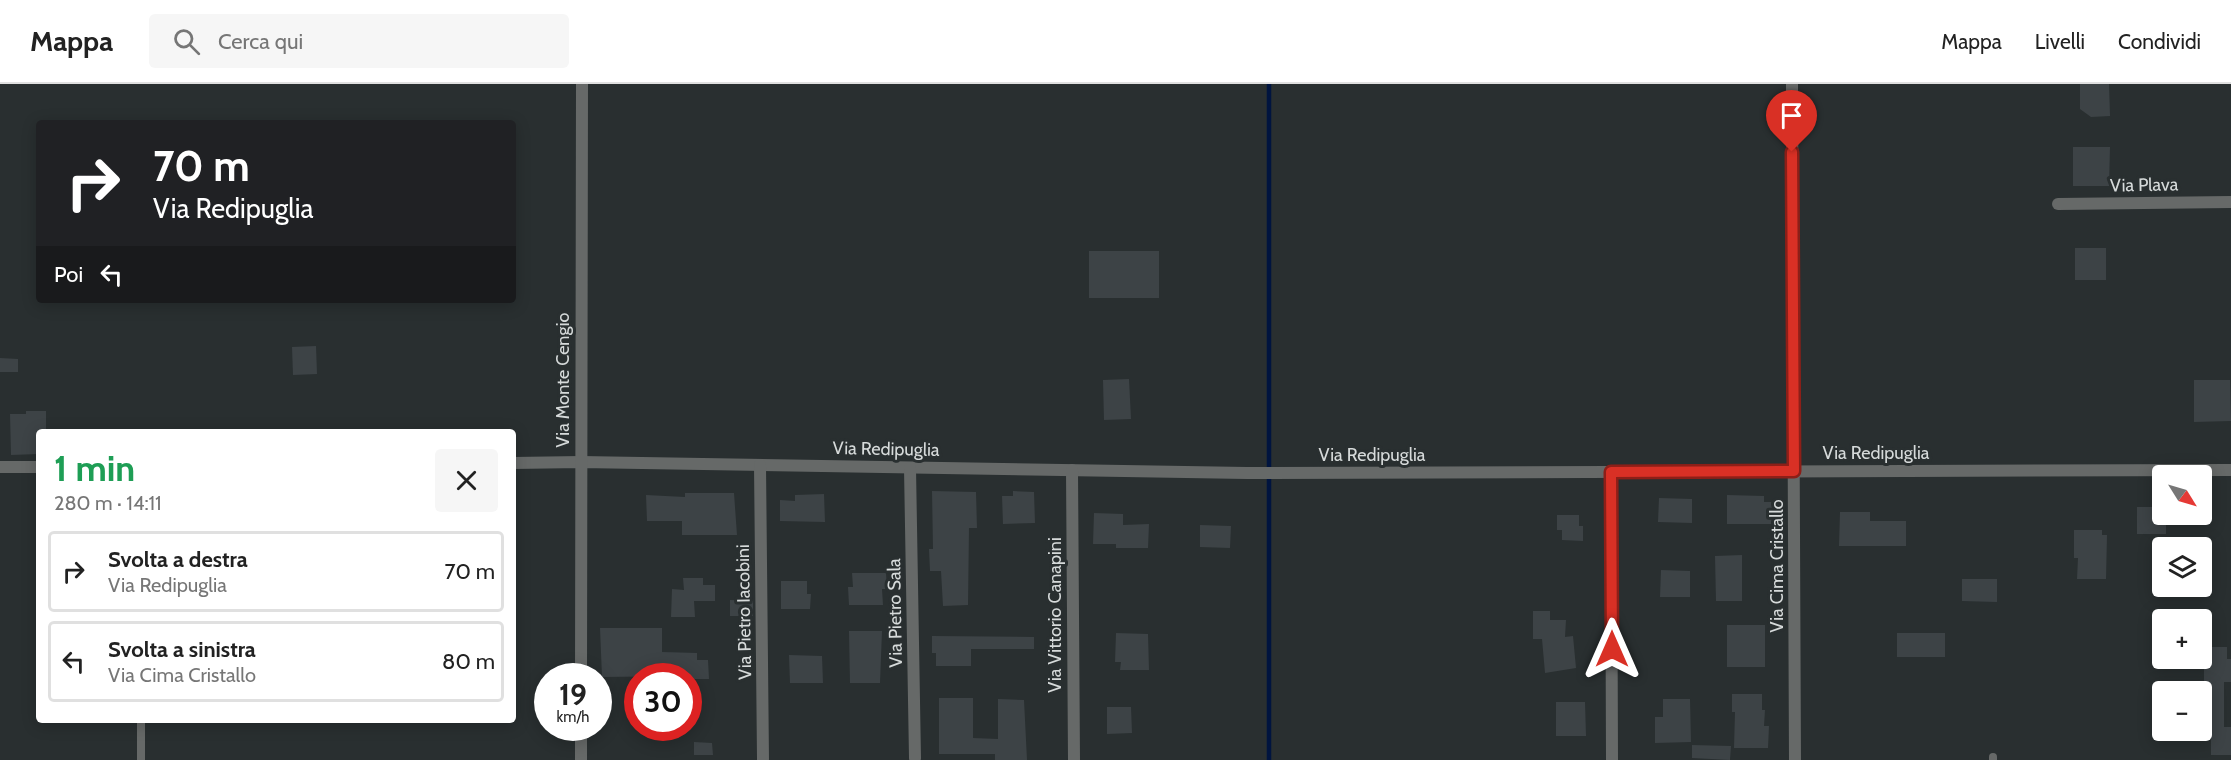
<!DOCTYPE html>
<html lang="it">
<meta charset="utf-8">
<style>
body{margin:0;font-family:Cabin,sans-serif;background:#f6f6f6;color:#222;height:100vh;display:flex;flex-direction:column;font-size:22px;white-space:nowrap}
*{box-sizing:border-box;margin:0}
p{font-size:20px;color:#767676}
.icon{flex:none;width:33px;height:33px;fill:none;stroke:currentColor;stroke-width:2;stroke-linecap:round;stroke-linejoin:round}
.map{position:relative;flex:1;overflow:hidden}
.panel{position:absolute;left:36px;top:345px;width:480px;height:294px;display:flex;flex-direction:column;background:#fff;border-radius:6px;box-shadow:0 3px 15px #0003}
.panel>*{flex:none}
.hud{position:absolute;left:36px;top:36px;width:480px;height:183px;border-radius:6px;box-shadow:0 3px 15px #0003;background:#202124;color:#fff;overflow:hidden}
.needle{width:39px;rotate:127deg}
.tools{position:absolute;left:2152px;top:381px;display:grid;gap:12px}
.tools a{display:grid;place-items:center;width:60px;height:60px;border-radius:6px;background:#fff;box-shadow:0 3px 15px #0003;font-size:30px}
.speed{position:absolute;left:534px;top:579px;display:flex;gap:12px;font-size:30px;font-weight:700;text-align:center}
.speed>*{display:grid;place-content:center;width:78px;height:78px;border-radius:50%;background:#fff;box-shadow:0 3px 15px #0003;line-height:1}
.speed small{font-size:15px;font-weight:400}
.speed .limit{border:9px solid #d22;background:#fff;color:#111}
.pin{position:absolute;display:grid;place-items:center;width:51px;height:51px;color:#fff;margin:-62px -26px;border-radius:50% 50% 50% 0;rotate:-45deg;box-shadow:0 0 6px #0007}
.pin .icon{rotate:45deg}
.me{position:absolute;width:66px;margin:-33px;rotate:0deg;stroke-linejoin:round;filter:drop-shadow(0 0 4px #0008)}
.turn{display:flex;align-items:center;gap:21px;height:126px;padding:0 18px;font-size:27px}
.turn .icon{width:78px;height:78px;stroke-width:2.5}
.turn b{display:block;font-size:42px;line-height:51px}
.then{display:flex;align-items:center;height:57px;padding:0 18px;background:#0003;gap:12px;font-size:22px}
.round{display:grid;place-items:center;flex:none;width:63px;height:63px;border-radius:6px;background:#f6f6f6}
.head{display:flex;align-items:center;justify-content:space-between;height:102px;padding:0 18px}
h1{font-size:36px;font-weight:800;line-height:45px;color:#1e9e55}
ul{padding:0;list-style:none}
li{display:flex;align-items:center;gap:18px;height:81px;margin:0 12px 9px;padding:0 6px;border:3px solid #e0e0e0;border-radius:6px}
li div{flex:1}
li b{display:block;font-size:22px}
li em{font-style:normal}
header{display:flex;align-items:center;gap:36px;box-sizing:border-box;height:84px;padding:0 30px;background:#fff;border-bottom:2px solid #e0e0e0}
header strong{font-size:28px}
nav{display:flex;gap:33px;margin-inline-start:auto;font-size:21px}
.search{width:420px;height:54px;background:#f6f6f6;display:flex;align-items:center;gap:15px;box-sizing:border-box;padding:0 21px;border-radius:6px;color:#767676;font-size:22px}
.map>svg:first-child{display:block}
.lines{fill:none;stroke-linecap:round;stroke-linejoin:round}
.stream{stroke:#00143f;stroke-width:4.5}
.building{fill:#3d4346}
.lane{stroke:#666968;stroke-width:8}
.street{stroke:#666968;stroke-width:12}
.route-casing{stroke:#8d1f18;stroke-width:15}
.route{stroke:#d93025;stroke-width:10}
.labels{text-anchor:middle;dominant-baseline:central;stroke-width:6;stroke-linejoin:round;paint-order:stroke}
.street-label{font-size:18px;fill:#d6dada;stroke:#292f30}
</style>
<header>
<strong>Mappa</strong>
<div class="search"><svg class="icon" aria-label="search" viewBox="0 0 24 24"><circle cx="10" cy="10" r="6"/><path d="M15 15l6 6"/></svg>Cerca qui</div>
<nav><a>Mappa</a><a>Livelli</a><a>Condividi</a></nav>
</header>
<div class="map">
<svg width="2231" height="676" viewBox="0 0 2231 676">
<rect width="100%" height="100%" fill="#292f30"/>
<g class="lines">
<polyline class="stream" points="1269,0 1269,676"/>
</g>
<g class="building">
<polygon points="2080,0 2109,0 2110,32 2091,33 2080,25"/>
<polygon points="2073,63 2110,63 2109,102 2073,102"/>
<rect x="2075" y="164" width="31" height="32"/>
<rect x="1089" y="167" width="70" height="47"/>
<polygon points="316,262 317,290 293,291 292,263"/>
<polygon points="0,274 18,275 18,288 0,288"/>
<polygon points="1129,295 1131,335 1104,336 1103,296"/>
<polygon points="2194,296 2230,296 2231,337 2194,338"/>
<polygon points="26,327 46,327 46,348 39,348 39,370 11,371 10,330 26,330"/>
<polygon points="932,407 976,408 977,444 969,444 968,521 943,522 941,487 930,487 929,465 933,465"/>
<polygon points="1013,407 1034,408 1035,439 1003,440 1002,412 1013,412"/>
<polygon points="685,409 734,409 737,451 682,451 682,437 647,437 646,411 685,413"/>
<polygon points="824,410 825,438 780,437 780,416 795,417 795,411"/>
<polygon points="1727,411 1764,412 1764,418 1780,418 1780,424 1784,424 1784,440 1727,440"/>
<polygon points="1659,414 1692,415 1692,439 1658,438"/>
<polygon points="2137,423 2163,423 2163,430 2166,430 2166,450 2137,450"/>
<polygon points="1840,428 1870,428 1870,437 1906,437 1906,462 1839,462"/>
<polygon points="1094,429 1123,430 1123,441 1149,440 1148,464 1116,464 1116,460 1093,460"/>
<polygon points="1557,431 1579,431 1579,442 1583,442 1583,457 1562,456 1562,446 1557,446"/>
<polygon points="1200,441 1231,442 1230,464 1200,463"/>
<polygon points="2074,446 2102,446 2102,451 2107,451 2106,495 2077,495 2078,474 2074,474"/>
<polygon points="1742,471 1742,517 1716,517 1715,472"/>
<polygon points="1661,486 1690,487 1690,513 1660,513"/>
<polygon points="852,489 886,489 887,505 882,505 883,521 849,521 848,503 853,503"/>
<polygon points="683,494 703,494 703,501 715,501 715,517 694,517 695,533 671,533 672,505 684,506"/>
<polygon points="1962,495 1997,495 1997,518 1962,517"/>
<polygon points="781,497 807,497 807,510 811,510 810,525 781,525"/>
<polygon points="730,516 753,517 753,532 730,532"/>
<polygon points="1533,527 1550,527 1550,536 1566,536 1565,553 1573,552 1576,584 1545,589 1542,555 1533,555"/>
<rect x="1727" y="541" width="38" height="42"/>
<polygon points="600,544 662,544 662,568 697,569 697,576 708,576 709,595 688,595 688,592 602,593"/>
<polygon points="849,547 882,547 880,599 850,599"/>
<polygon points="1116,549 1148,550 1149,586 1120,586 1121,578 1115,578"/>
<rect x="1897" y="549" width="48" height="24"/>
<polygon points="932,552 1034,553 1034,565 971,565 971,582 936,582 936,569 932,569"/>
<polygon points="2204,563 2227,563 2227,575 2231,575 2231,598 2224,598 2224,643 2231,643 2231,671 2211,671 2211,613 2204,613"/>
<polygon points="789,571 822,572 823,599 790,599"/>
<polygon points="1732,610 1762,610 1762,626 1765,626 1764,642 1769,642 1768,664 1734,664 1735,628 1732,628"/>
<polygon points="939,614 973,614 973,654 998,655 998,615 1024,616 1027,676 995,676 995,670 939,670"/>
<polygon points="1663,615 1690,615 1691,658 1655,659 1655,633 1663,633"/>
<polygon points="1556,618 1585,618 1586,652 1556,652"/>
<polygon points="1107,623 1131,623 1132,649 1107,650"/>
<polygon points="694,658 712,659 713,671 694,671"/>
<polygon points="1692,661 1731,662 1730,676 1692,674"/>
</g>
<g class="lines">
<g class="lane">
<polyline points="141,676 141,636"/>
<polyline points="1993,676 1993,673"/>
</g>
<g class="street">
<polyline points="1792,0 1795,676"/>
<polyline points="2058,120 2231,118"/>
<polyline points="513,379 581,378 1247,389 2231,386"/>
<polyline points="760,381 763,675"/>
<polyline points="0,383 39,383"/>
<polyline points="910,384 915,674"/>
<polyline points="1072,386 1074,676"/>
<polyline points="1611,388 1612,676"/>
<polyline points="581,592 582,0"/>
<polyline points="581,676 581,644"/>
</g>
</g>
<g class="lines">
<defs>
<polyline id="route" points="1612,565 1611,388 1794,387 1792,68"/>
</defs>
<use href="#route" class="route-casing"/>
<use href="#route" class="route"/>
</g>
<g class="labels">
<g class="street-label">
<text transform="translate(2144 101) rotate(-1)">Via Plava</text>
<text transform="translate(563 296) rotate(-90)">Via Monte Cengio</text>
<text transform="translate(886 365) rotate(1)">Via Redipuglia</text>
<text x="1876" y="369">Via Redipuglia</text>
<text x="1372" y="371">Via Redipuglia</text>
<text transform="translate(1777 482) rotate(-90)">Via Cima Cristallo</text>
<text transform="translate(744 528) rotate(-91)">Via Pietro Iacobini</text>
<text transform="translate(895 529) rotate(-91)">Via Pietro Sala</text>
<text transform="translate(1055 531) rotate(-90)">Via Vittorio Canapini</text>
</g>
</g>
</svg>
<div class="tools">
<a><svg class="needle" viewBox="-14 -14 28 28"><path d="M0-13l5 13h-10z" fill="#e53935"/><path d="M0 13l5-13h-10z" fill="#767676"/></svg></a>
<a><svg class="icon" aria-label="layers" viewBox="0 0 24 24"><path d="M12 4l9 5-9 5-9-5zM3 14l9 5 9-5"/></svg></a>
<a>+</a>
<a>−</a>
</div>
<div class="speed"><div>19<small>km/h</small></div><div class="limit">30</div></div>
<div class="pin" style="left:1792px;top:68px;background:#d93025"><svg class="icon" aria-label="arrive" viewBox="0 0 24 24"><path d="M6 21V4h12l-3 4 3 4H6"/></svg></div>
<svg class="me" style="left:1612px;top:565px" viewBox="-20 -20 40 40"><path d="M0-17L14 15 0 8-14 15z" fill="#d93025" stroke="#fff" stroke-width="4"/></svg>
<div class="hud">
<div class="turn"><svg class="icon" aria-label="right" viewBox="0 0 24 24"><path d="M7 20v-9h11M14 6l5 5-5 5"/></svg><div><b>70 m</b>Via Redipuglia</div></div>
<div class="then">Poi<svg class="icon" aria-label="left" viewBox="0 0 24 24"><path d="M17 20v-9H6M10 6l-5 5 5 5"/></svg></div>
</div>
<section class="panel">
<div class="head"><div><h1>1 min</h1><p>280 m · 14:11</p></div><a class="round"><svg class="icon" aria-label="close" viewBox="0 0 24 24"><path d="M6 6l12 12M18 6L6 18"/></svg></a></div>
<ul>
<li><svg class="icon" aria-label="right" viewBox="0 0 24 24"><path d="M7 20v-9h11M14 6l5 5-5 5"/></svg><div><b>Svolta a destra</b><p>Via Redipuglia</p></div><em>70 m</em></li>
<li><svg class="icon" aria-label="left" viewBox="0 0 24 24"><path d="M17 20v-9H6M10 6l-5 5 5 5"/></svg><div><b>Svolta a sinistra</b><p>Via Cima Cristallo</p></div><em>80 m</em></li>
</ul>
</section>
</div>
